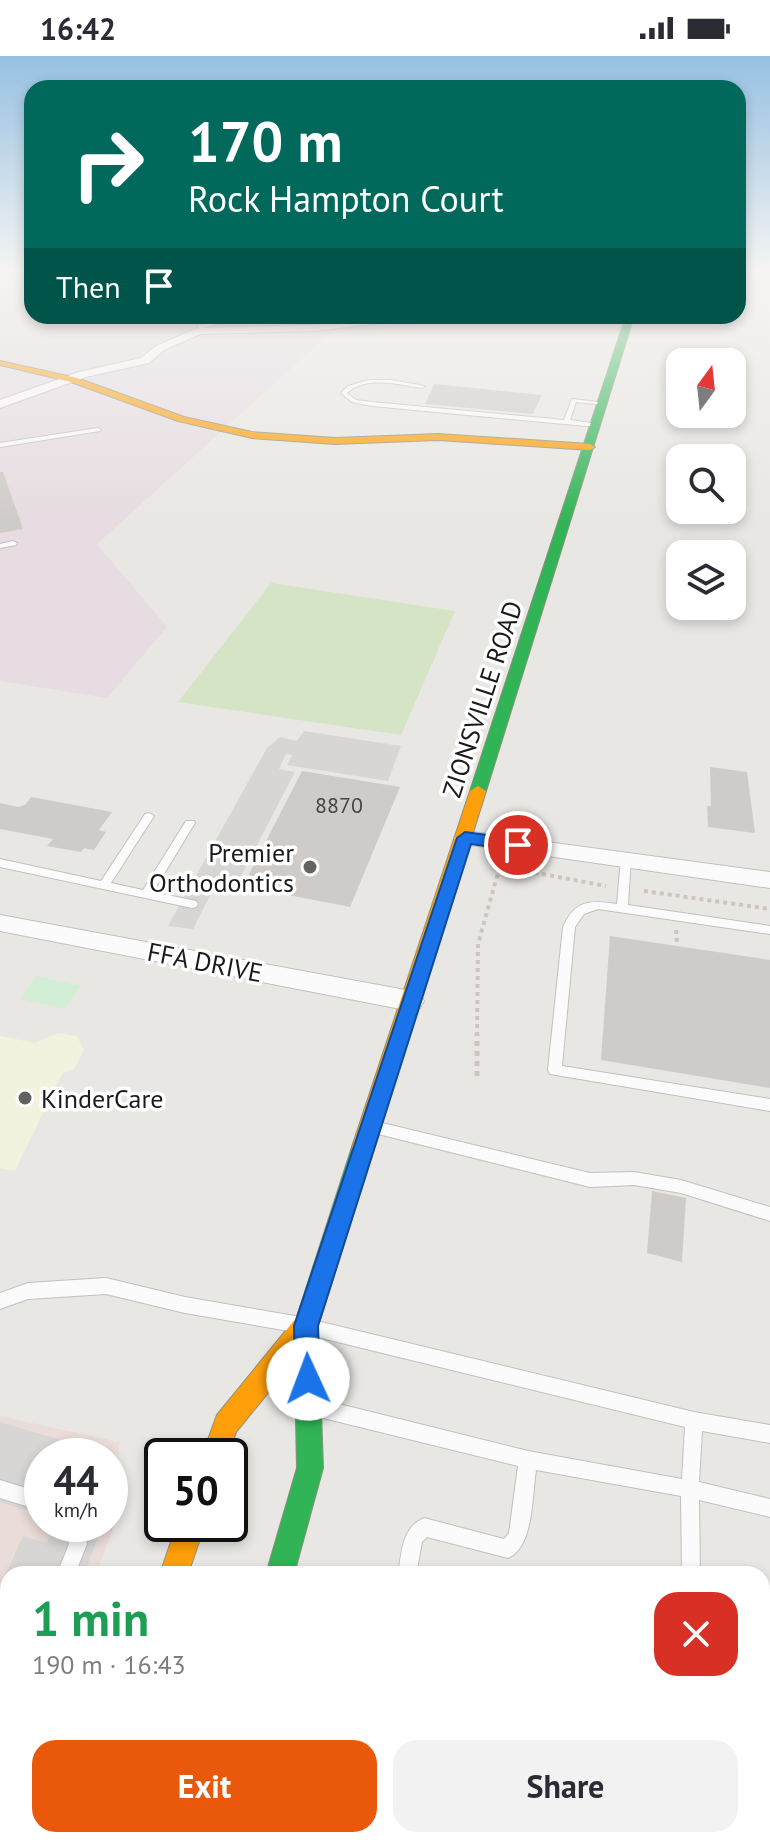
<!DOCTYPE html>
<meta charset="utf-8">
<style>
body{margin:0;font-family:"PT Sans",sans-serif;background:#f2f2f3;color:#2b2b33;height:100vh;display:flex;flex-direction:column;font-size:30px;white-space:nowrap}
*{box-sizing:border-box;margin:0}
p{font-size:26px;color:#7c7c81}
.icon{flex:none;width:44px;height:44px;fill:none;stroke:currentColor;stroke-width:2;stroke-linecap:round;stroke-linejoin:round}
.map{position:relative;flex:1;overflow:hidden}
.details{position:absolute;left:0px;top:1510px;width:770px;height:282px;display:flex;flex-direction:column;background:#fff;border-radius:24px 24px 0 0;box-shadow:0 4px 12px #0003}
.details>*{flex:none}
.top-card{position:absolute;left:24px;top:24px;width:722px;height:244px;border-radius:24px;box-shadow:0 4px 12px #0003;background:#00695c;color:#fff;overflow:hidden}
.needle{width:52px;rotate:15deg}
.tools{position:absolute;left:666px;top:292px;display:grid;gap:16px}
.tools a{display:grid;place-items:center;width:80px;height:80px;border-radius:16px;background:#fff;box-shadow:0 4px 12px #0003;font-size:40px}
.speed{position:absolute;left:24px;top:1382px;display:flex;gap:16px;font-size:40px;font-weight:700;text-align:center}
.speed>*{display:grid;place-content:center;width:104px;height:104px;border-radius:50%;background:#fff;box-shadow:0 4px 12px #0003;line-height:1}
.speed small{font-size:20px;font-weight:400}
.speed .limit{border:4px solid #111;border-radius:12px;background:#fff;color:#111}
.pin{position:absolute;display:grid;place-items:center;width:68px;height:68px;color:#fff;margin:-34px;border:4px solid #fff;border-radius:50%;box-shadow:0 2px 8px #0007}
.me{position:absolute;width:88px;margin:-44px;rotate:358deg;stroke-linejoin:round;filter:drop-shadow(0 0 6px #0008)}
.turn{display:flex;align-items:center;gap:28px;height:168px;padding:0 32px;font-size:36px}
.turn .icon{width:104px;height:104px;stroke-width:2.5}
.turn b{display:block;font-size:56px;line-height:68px}
.then{display:flex;align-items:center;height:76px;padding:0 32px;background:#0003;gap:16px;font-size:30px}
.round{display:grid;place-items:center;flex:none;width:84px;height:84px;border-radius:24px;background:#f2f2f3}
.overview{display:flex;align-items:center;justify-content:space-between;height:136px;padding:0 32px}
h1{font-size:48px;font-weight:700;line-height:60px;color:#1e9e55}
.cta{display:flex;gap:16px;margin-top:auto;padding:16px 32px}
.cta a{flex:1;height:92px;border-radius:24px;background:#ea580c;color:#fff;font-size:32px;font-weight:700;line-height:92px;text-align:center}
.cta a+a{background:#f2f2f3;color:#2b2b33}
.status{display:flex;justify-content:space-between;align-items:center;height:56px;padding:0 40px;background:#fff;direction:ltr}
.status svg{height:22px;fill:currentColor}
.map>svg:first-child{display:block}
.commercial{fill:#eadcd9;fill-rule:evenodd}
.industrial{fill:#e6dce1}
.education{fill:#f2f2de}
.religious{fill:#d7d6d4}
.grass{fill:#d4e4c4}
.park{fill:#d2eed4}
.building{fill:#cecbc8}
.lines{fill:none;stroke-linecap:round;stroke-linejoin:round}
.lane-casing{stroke:#c1c0bf;stroke-width:2}
.street-casing{stroke:#c1c0bf;stroke-width:2}
.fast-casing{stroke:#8e907d;stroke-width:2}
.slow-casing{stroke:#8e907d;stroke-width:2}
.jam-casing{stroke:#8e907d;stroke-width:2}
.path-far1{stroke:#cfc4c1;stroke-width:4;stroke-dasharray:4 4;stroke-linecap:butt}
.path{stroke:#cfc4c1;stroke-width:5;stroke-dasharray:5 5;stroke-linecap:butt}
.lane{fill:#fcfbfb;fill-rule:evenodd}
.street{fill:#fcfbfb;fill-rule:evenodd}
.fast{fill:#30b455;fill-rule:evenodd}
.slow{fill:#ff9f0a;fill-rule:evenodd}
.jam{fill:#e5322d;fill-rule:evenodd}
.route{fill:#1a73e8;stroke:#114b97;stroke-width:2}
.poi-dot{fill:#626260;stroke:#fff;stroke-width:3}
.labels{text-anchor:middle;dominant-baseline:central;stroke-width:7;stroke-linejoin:round;paint-order:stroke}
.number-label{font-size:22px;fill:#474646}
.street-label{font-size:26px;fill:#1a1a1a;stroke:#fff}
.poi-label{font-size:26px;fill:#1a1a1a;stroke:#fff;text-anchor:end}
</style>
<div class="status"><b>16:42</b><svg viewBox="0 0 49 12"><path d="M0 12V9h3v3zM5 12V6h3v6zM10 12V3h3v9zM15 12V0h3v12zM26 1h20v11H26zM47 4h2v5h-2z"/></svg></div>
<div class="map">
<svg width="770" height="1791" viewBox="0 0 770 1791">
<rect width="100%" height="100%" fill="#e9e7e3"/>
<path class="commercial" d="M0,1360L119,1386L117,1462L96,1518H8V1751L0,1772ZM42,1400H110V1468H42Z"/>
<polygon class="industrial" points="0,215 32,215 32,260 492,260 329,278 97,488 167,571 107,642 0,625"/>
<polygon class="education" points="58,977 77,980 84,994 75,1012 62,1018 15,1115 0,1112 0,980 35,987"/>
<g class="religious">
<polygon points="304,675 401,690 388,725 287,709 292,699 286,698 279,713 295,716 239,824 223,821 218,824 193,873 168,870 267,692 280,681 297,685"/>
<polygon points="0,1366 104,1397 103,1400 42,1400 42,1459 0,1446"/>
<polygon points="55,1468 103,1468 84,1518 8,1518 8,1710 0,1730 0,1532 23,1480 47,1487"/>
</g>
<polygon class="grass" points="271,527 455,555 401,679 178,646"/>
<polygon class="park" points="36,920 80,930 65,953 21,943"/>
<g class="building">
<polygon points="434,328 542,339 533,358 425,348"/>
<polygon points="0,416 3,416 23,473 0,477"/>
<polygon points="710,711 747,716 755,777 708,771 707,750 711,750"/>
<polygon points="302,715 400,731 350,851 243,830"/>
<polygon points="31,741 112,756 99,774 106,776 94,794 84,792 81,796 47,790 53,783 0,773 0,747 18,751 25,749"/>
<polygon points="610,880 770,904 770,1032 601,1004"/>
<polygon points="652,1135 686,1142 682,1206 647,1197"/>
</g>
<g class="lines">
<defs>
<g id="lane">
<polygon points="247,260 258,260 200,272 197,270"/>
<path d="M368,324H391L425,330L422,332C399,329 366,319 347,337L356,344L372,346L564,364L572,343L607,347L604,349L576,346L570,364L599,368L597,371L372,350L352,346L341,337L348,330Z"/>
<polygon points="98,372 101,374 100,375 0,391 0,387"/>
<polygon points="13,485 17,487 16,489 0,492 0,488"/>
<polygon points="149,757 154,760 111,827 143,834 186,765 194,765 195,767 153,836 196,845 198,848 196,851 192,852 0,811 0,803 101,825 145,758"/>
<path d="M626,799L631,803L628,849L770,870V878L598,853L584,858L575,871L562,1010L770,1043V1055L550,1018L548,1014L563,871C575,844 590,844 617,848L621,803Z"/>
<polygon points="374,1065 590,1117 634,1116 681,1124 770,1151 770,1165 681,1137 634,1129 590,1131 374,1077 369,1075 367,1071 369,1067"/>
<polygon points="106,1222 185,1241 295,1260 301,1262 303,1268 301,1274 295,1276 185,1257 106,1238 28,1243 0,1253 0,1237 28,1227"/>
<path d="M317,1265L694,1356L770,1369V1387L702,1375L699,1426L770,1443V1461L699,1444L700,1518H682L681,1440L536,1414C532,1439 534,1491 508,1502L427,1481L422,1486L416,1518H398C402,1497 401,1472 424,1462L504,1483L509,1477L518,1410L319,1361L313,1358L310,1352L313,1346L319,1343L528,1395L682,1423L685,1371L317,1281L311,1279L309,1273L311,1267Z"/>
<polygon points="0,1424 42,1437 42,1455 0,1442"/>
<polygon points="65,1468 83,1468 87,1488 75,1518 57,1518 69,1488"/>
<polygon points="8,1648 8,1684 0,1688 0,1653"/>
<polygon points="676,1784 698,1784 696,1791 674,1791"/>
</g>
<g id="street">
<polygon points="403,260 438,260 315,275 200,278 164,294 149,307 86,321 0,352 0,344 79,316 141,302 156,290 198,272 315,269"/>
<polygon points="465,775 770,816 770,832 457,787 454,782 457,777"/>
<polygon points="0,859 411,935 420,938 424,945 420,952 411,955 0,875"/>
</g>
<g id="fast">
<polygon points="626,260 634,260 486,735 478,740 473,738 470,735"/>
<polygon points="363,1082 371,1084 374,1091 318,1270 323,1412 294,1518 266,1518 297,1412 294,1270 352,1091 355,1084"/>
<polygon points="188,1784 220,1784 218,1791 186,1791"/>
</g>
<g id="slow">
<polygon points="0,305 77,322 184,361 252,376 335,382 438,378 590,388 595,391 590,394 438,384 335,388 252,382 178,365 71,326 0,309"/>
<polygon points="478,730 486,735 374,1091 371,1098 363,1100 355,1098 352,1091 470,735"/>
<polygon points="306,1258 315,1261 318,1270 315,1279 236,1376 228,1400 202,1400 217,1359 297,1261"/>
<polygon points="177,1468 205,1468 188,1518 160,1518"/>
</g>
<polygon id="jam" points="67,1784 99,1784 96,1791 64,1791"/>
</defs>
<use href="#lane" class="lane-casing"/>
<use href="#street" class="street-casing"/>
<use href="#fast" class="fast-casing"/>
<use href="#slow" class="slow-casing"/>
<use href="#jam" class="jam-casing"/>
<g class="path-far1">
<polyline points="644,835 770,853"/>
<polyline points="676,874 677,888"/>
<polyline points="477,980 478,888 500,810 606,830"/>
</g>
<polyline class="path" points="477,1020 477,978"/>
<use href="#lane" class="lane"/>
<use href="#street" class="street"/>
<use href="#fast" class="fast"/>
<use href="#slow" class="slow"/>
<use href="#jam" class="jam"/>
</g>
<linearGradient id="sky" x2="0" y2="1"><stop stop-color="#95c0e2"/><stop offset="0.46" stop-color="#f5f4f2"/><stop offset="1" stop-color="#f5f4f2" stop-opacity="0"/></linearGradient>
<rect width="770" height="466" fill="url(#sky)"/>
<polygon class="route" points="465,776 518,783 527,789 518,795 471,788 318,1270 320,1323 317,1332 308,1336 299,1332 295,1323 294,1270 457,782"/>
<g class="poi-dot">
<circle cx="310" cy="811" r="8"/>
<circle cx="25" cy="1042" r="8"/>
</g>
<g class="labels">
<g class="number-label">
<text x="339" y="749">8870</text>
</g>
<g class="street-label">
<text transform="translate(482 643) rotate(-72)">ZIONSVILLE ROAD</text>
<text transform="translate(205 906) rotate(11)">FFA DRIVE</text>
</g>
<g class="poi-label">
<text x="294" y="796">Premier<tspan x="294" dy="30">Orthodontics</tspan></text>
<text x="41" y="1042" text-anchor="start">KinderCare</text>
</g>
</g>
</svg>
<div class="tools">
<a><svg class="needle" viewBox="-14 -14 28 28"><path d="M0-13l5 13h-10z" fill="#e53935"/><path d="M0 13l5-13h-10z" fill="#7c7c81"/></svg></a>
<a><svg class="icon" aria-label="search" viewBox="0 0 24 24"><circle cx="10" cy="10" r="6"/><path d="M15 15l6 6"/></svg></a>
<a><svg class="icon" aria-label="layers" viewBox="0 0 24 24"><path d="M12 4l9 5-9 5-9-5zM3 14l9 5 9-5"/></svg></a>
</div>
<div class="speed"><div>44<small>km/h</small></div><div class="limit">50</div></div>
<div class="pin" style="left:518px;top:789px;background:#d93025"><svg class="icon" aria-label="arrive" viewBox="0 0 24 24"><path d="M6 21V4h12l-3 4 3 4H6"/></svg></div>
<svg class="me" style="left:308px;top:1323px" viewBox="-20 -20 40 40"><circle r="19" fill="#fff"/><path d="M0-13L10 11 0 6-10 11z" fill="#1a73e8"/></svg>
<div class="top-card">
<div class="turn"><svg class="icon" aria-label="right" viewBox="0 0 24 24"><path d="M7 20v-9h11M14 6l5 5-5 5"/></svg><div><b>170 m</b>Rock Hampton Court</div></div>
<div class="then">Then<svg class="icon" aria-label="arrive" viewBox="0 0 24 24"><path d="M6 21V4h12l-3 4 3 4H6"/></svg></div>
</div>
<section class="details">
<div class="overview"><div><h1>1 min</h1><p>190 m · 16:43</p></div><a class="round" style="background:#d93025;color:#fff"><svg class="icon" aria-label="close" viewBox="0 0 24 24"><path d="M6 6l12 12M18 6L6 18"/></svg></a></div>
<div class="cta"><a>Exit</a><a>Share</a></div>
</section>
</div>
